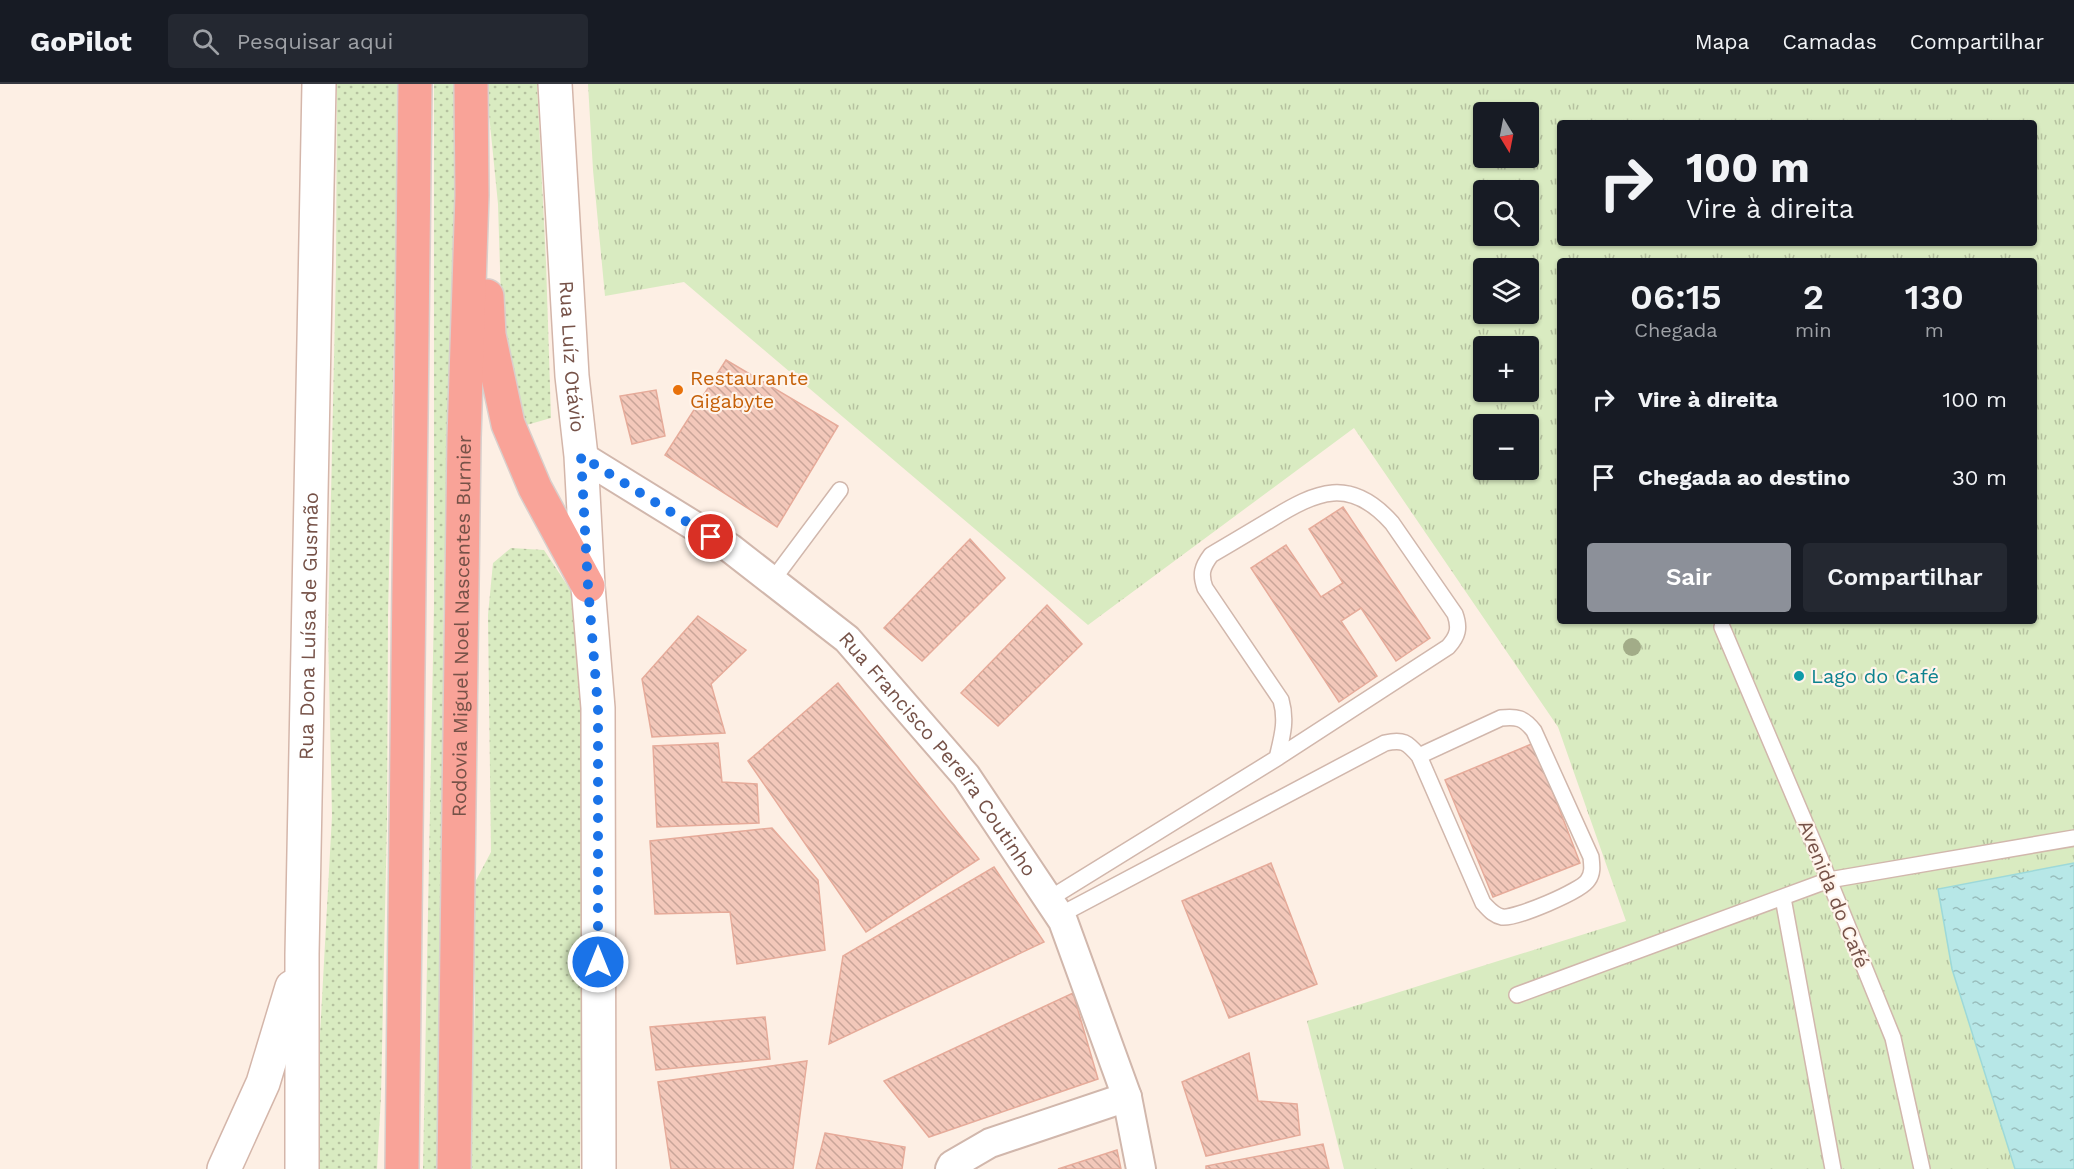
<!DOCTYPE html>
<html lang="pt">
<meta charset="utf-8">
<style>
body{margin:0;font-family:"Work Sans",sans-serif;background:#242831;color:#f1f3f6;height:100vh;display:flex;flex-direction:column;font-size:22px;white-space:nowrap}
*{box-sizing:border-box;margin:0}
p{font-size:20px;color:#9ea1a6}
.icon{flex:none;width:33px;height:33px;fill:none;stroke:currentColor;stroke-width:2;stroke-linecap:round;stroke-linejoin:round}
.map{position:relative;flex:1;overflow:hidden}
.panel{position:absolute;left:1557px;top:174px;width:480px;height:366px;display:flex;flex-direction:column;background:#171b24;border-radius:6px;box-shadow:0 2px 4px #0004}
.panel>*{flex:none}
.guide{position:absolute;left:1557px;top:36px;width:480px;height:126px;border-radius:6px;box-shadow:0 2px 4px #0004;background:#171b24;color:#f1f3f6;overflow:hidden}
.needle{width:39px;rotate:170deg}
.tools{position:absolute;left:1473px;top:18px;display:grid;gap:12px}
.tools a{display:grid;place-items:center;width:66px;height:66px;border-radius:6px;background:#171b24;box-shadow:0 2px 4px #0004;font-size:30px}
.pin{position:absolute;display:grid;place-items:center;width:51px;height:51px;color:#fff;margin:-26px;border:3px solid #fff;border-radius:50%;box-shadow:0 2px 6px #0007}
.me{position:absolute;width:66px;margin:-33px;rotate:0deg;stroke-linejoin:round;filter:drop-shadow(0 0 4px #0008)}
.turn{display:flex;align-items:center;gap:21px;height:126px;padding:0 30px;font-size:27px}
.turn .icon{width:78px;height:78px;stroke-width:2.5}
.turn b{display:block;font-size:42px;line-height:51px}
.eta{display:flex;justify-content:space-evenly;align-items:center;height:102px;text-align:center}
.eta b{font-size:36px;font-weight:600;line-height:42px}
.cta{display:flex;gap:12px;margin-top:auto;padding:12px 30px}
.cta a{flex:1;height:69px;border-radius:6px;background:#8c9099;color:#fff;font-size:24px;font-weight:600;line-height:69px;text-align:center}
.cta a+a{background:#242831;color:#f1f3f6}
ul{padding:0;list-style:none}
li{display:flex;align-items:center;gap:18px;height:78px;padding:0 30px}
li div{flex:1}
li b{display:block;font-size:22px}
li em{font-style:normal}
header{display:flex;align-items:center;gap:36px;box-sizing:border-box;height:84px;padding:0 30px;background:#171b24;border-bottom:2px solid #363941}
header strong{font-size:28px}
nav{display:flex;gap:33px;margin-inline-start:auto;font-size:21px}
.search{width:420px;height:54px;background:#242831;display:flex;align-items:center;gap:15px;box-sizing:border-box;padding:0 21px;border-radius:6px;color:#9ea1a6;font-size:22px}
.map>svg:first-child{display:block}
.grass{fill:url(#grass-dots)}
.park{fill:url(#park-tufts);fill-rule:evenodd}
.water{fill:url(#water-ripples);stroke:#9dd9d9;stroke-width:1.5}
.building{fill:url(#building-back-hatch);stroke:#e6ab9a;stroke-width:1.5}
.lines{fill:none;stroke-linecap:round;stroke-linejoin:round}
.lane-casing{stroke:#d1b7ac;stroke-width:18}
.street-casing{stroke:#d1b7ac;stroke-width:32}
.secondary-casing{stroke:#d4b6aa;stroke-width:36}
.highway-casing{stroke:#d9cfcc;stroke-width:36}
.lane{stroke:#fff;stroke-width:15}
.street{stroke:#fff;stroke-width:28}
.secondary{stroke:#fff;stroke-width:33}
.highway{stroke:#f9a398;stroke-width:33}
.tree{fill:#a2ac88}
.route{stroke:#1a73e8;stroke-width:10;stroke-dasharray:0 18}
.food-dot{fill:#e8710a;stroke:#fff4eb;stroke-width:2}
.culture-dot{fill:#0f9aa8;stroke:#fff4eb;stroke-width:2}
.labels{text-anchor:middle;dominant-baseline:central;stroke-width:4.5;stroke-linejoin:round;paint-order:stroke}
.street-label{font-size:20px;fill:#765248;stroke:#fff4eb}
.food-label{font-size:20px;fill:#c56008;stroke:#fff4eb;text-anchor:start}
.culture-label{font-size:20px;fill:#0d838f;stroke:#fff4eb;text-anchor:start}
</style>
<header>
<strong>GoPilot</strong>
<div class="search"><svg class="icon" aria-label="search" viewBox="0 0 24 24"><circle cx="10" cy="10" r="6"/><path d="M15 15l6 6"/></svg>Pesquisar aqui</div>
<nav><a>Mapa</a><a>Camadas</a><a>Compartilhar</a></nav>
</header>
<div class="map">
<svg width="2074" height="1085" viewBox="0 0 2074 1085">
<defs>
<pattern id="grass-dots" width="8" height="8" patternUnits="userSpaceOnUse" patternTransform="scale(1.5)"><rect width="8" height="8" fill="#d9ebc1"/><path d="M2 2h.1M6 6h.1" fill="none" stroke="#b5c19f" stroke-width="1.8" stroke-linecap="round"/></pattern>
<pattern id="park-tufts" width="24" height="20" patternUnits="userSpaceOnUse" patternTransform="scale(1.5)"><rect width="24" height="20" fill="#d9ebc1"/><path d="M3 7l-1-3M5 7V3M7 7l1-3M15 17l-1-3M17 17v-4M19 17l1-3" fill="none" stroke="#b5c19f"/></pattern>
<pattern id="water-ripples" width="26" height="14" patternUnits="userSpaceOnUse" patternTransform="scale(1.5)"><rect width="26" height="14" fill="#b7e7e7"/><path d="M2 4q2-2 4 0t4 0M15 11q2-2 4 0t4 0" fill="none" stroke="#99bebd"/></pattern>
<pattern id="building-back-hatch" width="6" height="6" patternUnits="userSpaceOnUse" patternTransform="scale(1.5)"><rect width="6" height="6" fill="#f3c8ba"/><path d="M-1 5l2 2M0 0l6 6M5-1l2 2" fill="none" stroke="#c9a599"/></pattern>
</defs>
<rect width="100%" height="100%" fill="#fdefe4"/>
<g class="grass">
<polygon points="337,0 397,0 395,208 388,533 387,735 381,1012 377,1085 315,1085 315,1042 332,732 328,547 336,184"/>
<polygon points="434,0 456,0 456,267 444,485 439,1085 423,1085 434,521"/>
<polygon points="486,0 537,0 546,178 551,334 516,344 502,249 498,120"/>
<polygon points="511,464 544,466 573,510 584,662 580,1085 470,1085 475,916 473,802 491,768 488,531 493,479"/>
</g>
<path class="park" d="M588,0H2074V1085H1344L1307,937L1626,837L1558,643L1354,344L1088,541L684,198L605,212L593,86ZM1484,28H1528V74H1484ZM1560,39H2034V159H1560ZM1484,106H1528V152H1484ZM1560,177H2034V537H1560ZM1484,184H1528V230H1484ZM1484,262H1528V308H1484ZM1484,340H1528V386H1484Z"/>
<polygon class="water" points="2074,779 2074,1085 2015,1085 1952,885 1938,805"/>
<g class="building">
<polygon points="726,276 838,342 777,443 665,371"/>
<polygon points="656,306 665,352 632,360 620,312"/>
<polygon points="1343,423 1430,554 1396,577 1361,524 1341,537 1377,592 1339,618 1251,484 1286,461 1321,513 1343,499 1309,445"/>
<polygon points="970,455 1005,494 922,577 884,544"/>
<polygon points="1047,521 1082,560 998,642 961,609"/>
<polygon points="698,532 746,566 711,600 725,649 652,653 642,595"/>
<polygon points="838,599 979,775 866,848 748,677"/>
<polygon points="718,659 722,698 757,700 759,739 657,743 653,662"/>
<polygon points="1534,659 1580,779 1493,813 1445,696"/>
<polygon points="772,744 818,796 825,866 737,880 730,828 655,830 650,757"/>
<polygon points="1271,779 1317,900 1229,934 1182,817"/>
<polygon points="994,783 1044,858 829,960 843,872"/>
<polygon points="1073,909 1098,995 929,1053 884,997"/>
<polygon points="765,933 770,975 656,986 650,943"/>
<polygon points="1249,969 1258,1017 1297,1020 1300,1051 1206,1072 1182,998"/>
<polygon points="807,977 793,1085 671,1085 658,998"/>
<polygon points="825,1049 905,1063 902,1085 816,1085"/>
<polygon points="1323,1060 1329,1085 1206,1085 1206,1082"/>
<polygon points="1117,1066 1121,1085 1058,1085"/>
</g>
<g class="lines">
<defs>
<g id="lane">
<polyline points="772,497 840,406"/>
<polyline points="1722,543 1820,774 1893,954 1922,1085"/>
<polyline points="1783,814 1833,1085"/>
<path d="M1049,815L1277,674L1448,563C1458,552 1460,544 1455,530L1392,439C1350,392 1317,407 1270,436C1250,448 1230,460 1211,471C1202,483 1200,490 1205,504L1281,616C1287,637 1282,653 1277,674"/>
<path d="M1060,831L1385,659C1403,655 1407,658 1419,672L1501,634C1517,632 1524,634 1534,647L1591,773C1592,782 1593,789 1588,796C1582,807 1515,835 1502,833C1493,831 1489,825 1483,819L1419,672"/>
<polyline points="1517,911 1829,796 2074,754"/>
</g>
<g id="street">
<path id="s1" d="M581,372L730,464L847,555L966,692L1063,837L1127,1013L1141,1085"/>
<polyline points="950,1085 952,1081 990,1059 1127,1013"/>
</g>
<g id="secondary">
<path id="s2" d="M555,0L572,292L581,372L588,502L598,624L599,1085"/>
<polyline points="224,1085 263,999 292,903"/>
<path id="s3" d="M302,1085V870L319,0"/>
</g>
<g id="highway">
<polyline points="487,212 489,251 508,340 535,404 588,502"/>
<polyline points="402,1085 415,0"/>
<path id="s4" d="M454,1085L464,354L472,111L471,0"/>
</g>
</defs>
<use href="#lane" class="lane-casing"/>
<use href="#street" class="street-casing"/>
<use href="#secondary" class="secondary-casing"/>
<use href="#highway" class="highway-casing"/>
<use href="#lane" class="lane"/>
<use href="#street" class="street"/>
<use href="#secondary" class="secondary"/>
<use href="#highway" class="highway"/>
</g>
<circle class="tree" cx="1632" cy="563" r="9"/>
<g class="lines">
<polyline class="route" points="598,878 598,624 588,502 581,372 711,453"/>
</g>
<circle class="food-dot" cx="678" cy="306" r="6"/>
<circle class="culture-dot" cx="1799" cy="592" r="6"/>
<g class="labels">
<g class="street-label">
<text stroke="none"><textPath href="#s2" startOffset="273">Rua Luíz Otávio</textPath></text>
<text stroke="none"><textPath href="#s3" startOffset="543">Rua Dona Luísa de Gusmão</textPath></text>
<text stroke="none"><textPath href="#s4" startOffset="543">Rodovia Miguel Noel Nascentes Burnier</textPath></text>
<text stroke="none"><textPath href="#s1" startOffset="470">Rua Francisco Pereira Coutinho</textPath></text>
<text transform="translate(1834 810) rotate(68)">Avenida do Café</text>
</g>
<g class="food-label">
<text x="690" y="294">Restaurante<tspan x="690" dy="23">Gigabyte</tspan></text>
</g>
<g class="culture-label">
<text x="1811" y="592">Lago do Café</text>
</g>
</g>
</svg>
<div class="tools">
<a><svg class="needle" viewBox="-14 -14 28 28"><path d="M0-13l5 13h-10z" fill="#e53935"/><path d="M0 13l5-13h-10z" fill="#9ea1a6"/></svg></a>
<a><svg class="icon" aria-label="search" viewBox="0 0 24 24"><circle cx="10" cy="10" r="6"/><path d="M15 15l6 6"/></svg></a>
<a><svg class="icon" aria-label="layers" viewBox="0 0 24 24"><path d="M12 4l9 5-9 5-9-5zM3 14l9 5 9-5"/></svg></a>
<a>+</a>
<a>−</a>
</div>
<div class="pin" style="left:711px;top:453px;background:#d93025"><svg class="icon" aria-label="arrive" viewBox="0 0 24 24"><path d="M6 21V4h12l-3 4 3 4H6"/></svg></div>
<svg class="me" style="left:598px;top:878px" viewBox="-20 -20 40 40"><circle r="17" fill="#1a73e8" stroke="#fff" stroke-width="3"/><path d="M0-11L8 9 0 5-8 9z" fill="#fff"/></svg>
<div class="guide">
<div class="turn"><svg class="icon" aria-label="right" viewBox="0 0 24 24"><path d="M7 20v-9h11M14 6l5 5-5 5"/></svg><div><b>100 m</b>Vire à direita</div></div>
</div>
<section class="panel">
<div class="eta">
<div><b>06:15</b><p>Chegada</p></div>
<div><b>2</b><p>min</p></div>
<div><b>130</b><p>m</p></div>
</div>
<ul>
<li><svg class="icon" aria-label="right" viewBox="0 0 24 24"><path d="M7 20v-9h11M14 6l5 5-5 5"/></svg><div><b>Vire à direita</b></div><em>100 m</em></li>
<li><svg class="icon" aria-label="arrive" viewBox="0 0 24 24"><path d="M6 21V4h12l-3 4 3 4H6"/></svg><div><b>Chegada ao destino</b></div><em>30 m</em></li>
</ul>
<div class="cta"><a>Sair</a><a>Compartilhar</a></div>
</section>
</div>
